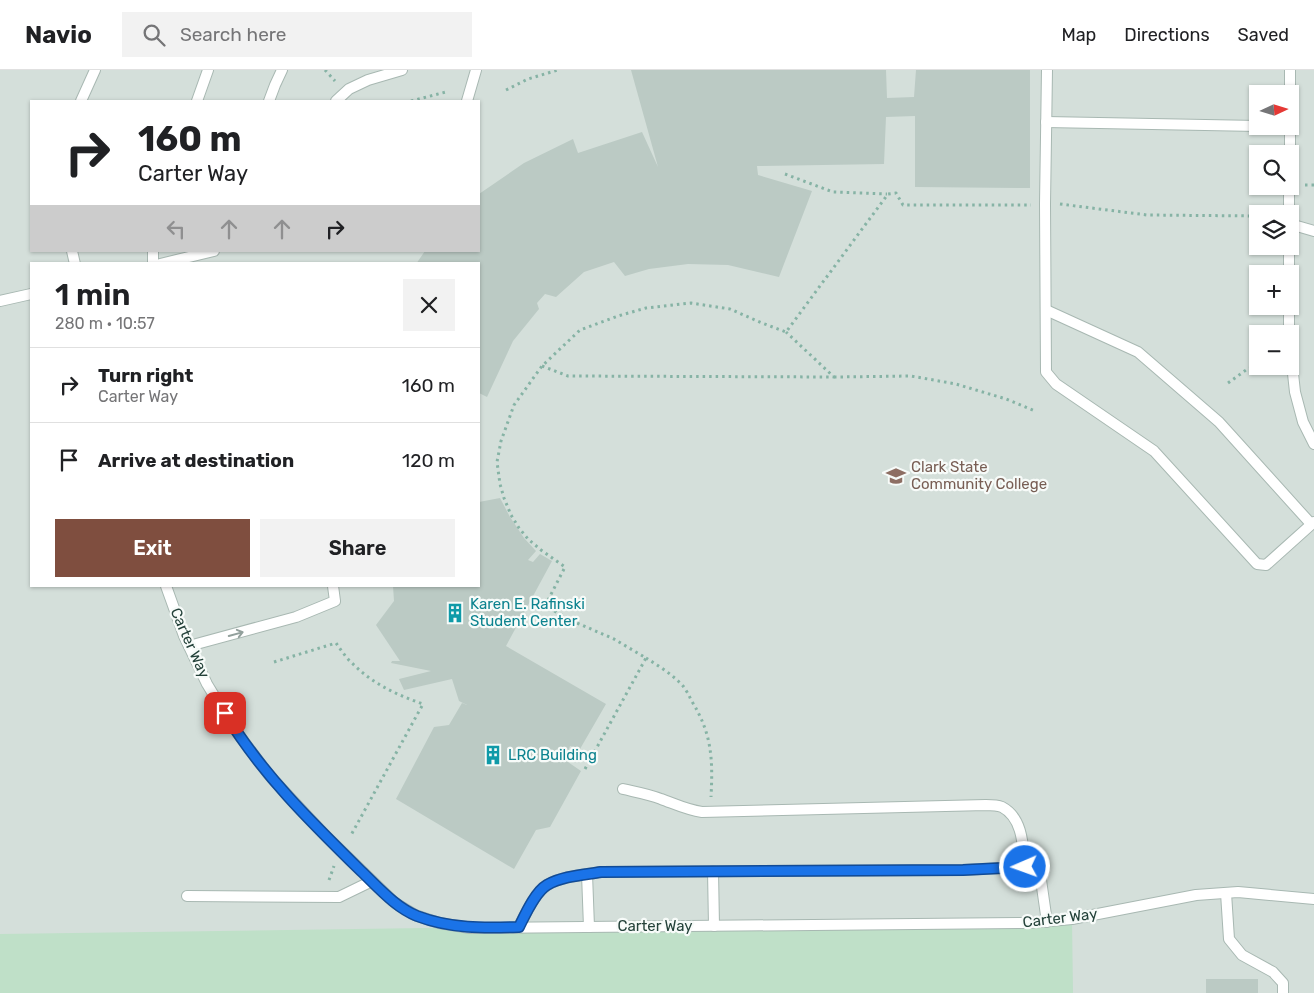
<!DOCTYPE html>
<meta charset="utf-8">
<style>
body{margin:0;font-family:Rubik,sans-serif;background:#f2f2f2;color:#202124;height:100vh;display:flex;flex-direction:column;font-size:19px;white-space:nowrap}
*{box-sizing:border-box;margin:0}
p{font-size:16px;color:#757577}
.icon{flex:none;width:28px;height:28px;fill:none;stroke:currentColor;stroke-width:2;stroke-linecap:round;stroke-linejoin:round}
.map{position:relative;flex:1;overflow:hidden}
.side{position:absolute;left:30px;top:192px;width:450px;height:325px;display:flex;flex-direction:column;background:#fff;border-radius:0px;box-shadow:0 1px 4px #0004}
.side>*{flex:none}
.guide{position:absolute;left:30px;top:30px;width:450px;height:152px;border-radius:0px;box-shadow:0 1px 4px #0004;background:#fff;color:#202124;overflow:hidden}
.needle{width:32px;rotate:86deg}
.tools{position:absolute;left:1249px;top:15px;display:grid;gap:10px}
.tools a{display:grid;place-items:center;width:50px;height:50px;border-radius:0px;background:#fff;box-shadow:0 1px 4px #0004;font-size:25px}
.pin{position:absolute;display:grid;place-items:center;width:42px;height:42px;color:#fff;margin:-21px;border-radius:10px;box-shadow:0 2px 8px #0006}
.me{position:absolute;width:55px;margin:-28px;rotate:268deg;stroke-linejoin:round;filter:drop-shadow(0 0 4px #0008)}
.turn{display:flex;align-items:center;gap:18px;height:105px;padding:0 25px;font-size:22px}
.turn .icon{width:65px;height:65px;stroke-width:2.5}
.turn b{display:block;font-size:35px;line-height:42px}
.lanes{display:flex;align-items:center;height:48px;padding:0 25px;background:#0003;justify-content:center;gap:25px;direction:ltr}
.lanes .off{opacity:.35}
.round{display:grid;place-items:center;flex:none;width:52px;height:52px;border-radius:0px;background:#f2f2f2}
.overview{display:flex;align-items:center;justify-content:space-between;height:85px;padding:0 25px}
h1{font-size:30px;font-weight:600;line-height:38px}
.button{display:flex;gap:10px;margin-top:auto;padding:10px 25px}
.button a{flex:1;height:58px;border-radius:0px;background:#7f4e3f;color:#fff;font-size:20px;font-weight:600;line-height:58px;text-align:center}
.button a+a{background:#f2f2f2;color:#202124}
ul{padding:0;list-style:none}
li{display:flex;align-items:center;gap:15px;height:75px;padding:0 25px;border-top:1px solid #e0e0e0}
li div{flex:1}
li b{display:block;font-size:19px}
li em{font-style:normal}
header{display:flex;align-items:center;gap:30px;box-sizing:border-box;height:70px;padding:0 25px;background:#fff;border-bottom:1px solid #e0e0e0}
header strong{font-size:24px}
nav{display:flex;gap:28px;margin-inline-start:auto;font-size:18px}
.search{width:350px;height:45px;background:#f2f2f2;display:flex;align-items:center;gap:12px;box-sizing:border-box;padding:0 18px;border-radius:0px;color:#757577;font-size:19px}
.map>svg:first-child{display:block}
.built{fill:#d4dfda;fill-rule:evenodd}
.green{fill:#bfe0c8}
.building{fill:#bbcac4}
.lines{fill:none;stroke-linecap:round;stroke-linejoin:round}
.service-casing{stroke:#a8b8b2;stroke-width:12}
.path{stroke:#86b3a5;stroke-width:3;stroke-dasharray:2.5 4;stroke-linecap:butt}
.service{stroke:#fff;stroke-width:10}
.oneway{stroke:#92a09c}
.route-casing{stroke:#114b97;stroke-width:12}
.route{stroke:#1a73e8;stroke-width:9}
.labels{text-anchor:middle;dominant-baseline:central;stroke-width:4.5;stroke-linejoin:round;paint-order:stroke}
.education-label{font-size:15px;fill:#785e54;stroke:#f7fbf9;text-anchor:start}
.culture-label{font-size:15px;fill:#0d838f;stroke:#f7fbf9;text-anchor:start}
.street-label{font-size:15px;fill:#24423a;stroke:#f7fbf9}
</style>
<header>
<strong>Navio</strong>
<div class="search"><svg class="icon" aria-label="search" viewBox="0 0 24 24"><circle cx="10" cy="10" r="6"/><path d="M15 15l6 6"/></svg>Search here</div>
<nav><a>Map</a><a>Directions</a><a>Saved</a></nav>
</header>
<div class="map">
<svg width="1314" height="923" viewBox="0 0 1314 923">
<rect width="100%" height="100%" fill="#e6efeb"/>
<path class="built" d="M0,0H1314V923H1067L0,866ZM1258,24H1290V56H1258ZM31,31H479V181H31ZM1258,84H1290V116H1258ZM1258,144H1290V176H1258ZM31,194H479V516H31ZM1258,204H1290V236H1258ZM1258,264H1290V296H1258Z"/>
<polygon class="green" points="1072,849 1073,923 0,923 0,864"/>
<g class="building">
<polygon points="631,0 886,0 887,28 914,27 916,0 1030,0 1030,118 915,117 915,46 886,47 884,94 757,96 758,105 812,121 779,207 728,195 688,194 649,199 625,206 614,192 584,202 556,227 545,224 537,233 539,239 513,271 487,327 479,323 479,194 416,194 425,181 479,181 479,124 524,93 573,69 578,83 642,62 658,97"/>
<polygon points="500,428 510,447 524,468 536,481 528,490 533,492 540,484 552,491 506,576 606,634 580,679 570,676 565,690 581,701 550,757 536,760 514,799 396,729 434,657 449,655 462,633 467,635 459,631 452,609 404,620 399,609 431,601 391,593 392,591 400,591 376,555 394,531 393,516 479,516 479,432"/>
<rect x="1206" y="909" width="52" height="14"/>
</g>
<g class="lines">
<defs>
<g id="service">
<polyline points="1047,0 1045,134 1046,302 1056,314 1154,381 1257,494 1266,495 1314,452"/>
<polyline points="1290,24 1290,0"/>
<polyline points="81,31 95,0"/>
<polyline points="197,31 208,0"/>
<polyline points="269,31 275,15 282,0"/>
<polyline points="336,31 349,19 368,10 402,0"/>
<polyline points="467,31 476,0"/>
<polyline points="1046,52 1258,56"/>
<polyline points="1290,84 1290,56"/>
<polyline points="1289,116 1289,144"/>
<polyline points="1290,154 1314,161"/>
<polyline points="72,181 75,194"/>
<polyline points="153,194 153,181"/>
<polyline points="160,194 214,181"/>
<polyline points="1289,204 1289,176"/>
<polyline points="0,231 31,224"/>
<polyline points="1046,240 1138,282 1219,352 1311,454"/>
<polyline points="1289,264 1289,236"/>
<polyline points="1290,276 1295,322 1303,352 1314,374"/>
<polyline points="166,516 184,566 207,614 233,657 269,705 325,765 395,833 415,845 439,853 470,858 1029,853 1072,849 1196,825 1238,822 1314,829"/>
<polyline points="189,576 296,547 335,531 333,516"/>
<path d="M623,719C636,722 649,724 661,729C675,734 687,740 702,742L986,735C991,735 997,735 1002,737C1023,748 1023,776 1025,797"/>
<polyline points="713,801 714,856"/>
<polyline points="587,804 589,857"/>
<polyline points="1226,823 1229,869 1242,885 1273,902 1283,913 1283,923"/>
<polyline points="187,826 339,827 372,811"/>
<path d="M519,857C525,845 535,822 547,815C563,806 583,805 601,802L963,800L1039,796L1047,852"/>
</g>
</defs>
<use href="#service" class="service-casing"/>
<g class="path">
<polyline points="325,0 335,11"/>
<polyline points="506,20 528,9 558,0"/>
<polyline points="411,31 446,22"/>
<polyline points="785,104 833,122 887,124"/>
<polyline points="1305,115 1314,115"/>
<polyline points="1060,134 1147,145 1258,146"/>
<polyline points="542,296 568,306 834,307 786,262"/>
<polyline points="834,307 911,306 956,314 1006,329 1035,341"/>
<polyline points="1228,313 1246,300 1258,294"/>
<path d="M646,588C659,596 673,605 683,616C686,620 689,625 691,630C712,663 713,689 711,727"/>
<path d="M274,592L336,573C341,580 346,588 353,594C373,614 397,625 423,634L350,767"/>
<polyline points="585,699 646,588 614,569 577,553 545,536 565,497 541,480 528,469 519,458 511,445 504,428 500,414 497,392 501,371 514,335 542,296 580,260 618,246 646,238 691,233 730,239 762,253 786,262 888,124 896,123 903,135 1031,135"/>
<polyline points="329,810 334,796"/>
</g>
<use href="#service" class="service"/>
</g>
<defs><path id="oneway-shaft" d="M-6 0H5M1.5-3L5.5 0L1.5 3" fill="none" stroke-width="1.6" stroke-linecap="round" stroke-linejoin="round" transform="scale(1.25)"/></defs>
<use class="oneway" href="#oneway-shaft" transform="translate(236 564) rotate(-15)"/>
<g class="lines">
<defs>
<path id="route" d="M225,643C260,702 312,753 361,801C378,817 395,837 417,846C451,859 484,858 519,857C525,845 535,822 547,815C563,806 583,805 601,802L963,800L1025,797"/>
</defs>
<use href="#route" class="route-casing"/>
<use href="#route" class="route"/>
</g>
<defs>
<symbol id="university-bare" viewBox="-9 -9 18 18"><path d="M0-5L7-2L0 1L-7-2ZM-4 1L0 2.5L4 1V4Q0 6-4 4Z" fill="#8d6e63" stroke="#f7fbf9" stroke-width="2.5" paint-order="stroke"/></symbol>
<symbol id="building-bare" viewBox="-9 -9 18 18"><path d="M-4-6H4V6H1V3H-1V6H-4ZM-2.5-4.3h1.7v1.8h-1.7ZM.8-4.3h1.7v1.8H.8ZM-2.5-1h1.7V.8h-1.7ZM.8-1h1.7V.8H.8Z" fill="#0f9aa8" stroke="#f7fbf9" stroke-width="2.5" paint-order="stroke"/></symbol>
</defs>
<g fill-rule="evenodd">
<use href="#university-bare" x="882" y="392" width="28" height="28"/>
<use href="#building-bare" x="441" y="529" width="28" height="28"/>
<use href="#building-bare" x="479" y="671" width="28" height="28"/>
</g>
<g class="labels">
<g class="education-label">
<text x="911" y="397">Clark State<tspan x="911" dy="17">Community College</tspan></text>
</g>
<g class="culture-label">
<text x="470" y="534">Karen E. Rafinski<tspan x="470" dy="17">Student Center</tspan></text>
<text x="508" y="685">LRC Building</text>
</g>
<g class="street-label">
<text transform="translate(190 573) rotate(66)">Carter Way</text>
<text transform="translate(1060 848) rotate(-7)">Carter Way</text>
<text x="655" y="856">Carter Way</text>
</g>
</g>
</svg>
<div class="tools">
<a><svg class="needle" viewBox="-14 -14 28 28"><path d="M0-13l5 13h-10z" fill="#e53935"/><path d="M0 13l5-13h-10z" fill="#757577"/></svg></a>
<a><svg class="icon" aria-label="search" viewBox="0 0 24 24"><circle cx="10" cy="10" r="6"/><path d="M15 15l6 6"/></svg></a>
<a><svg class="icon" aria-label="layers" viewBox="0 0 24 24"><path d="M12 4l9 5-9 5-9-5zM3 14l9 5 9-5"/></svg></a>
<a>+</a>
<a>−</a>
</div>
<div class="pin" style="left:225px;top:643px;background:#d93025"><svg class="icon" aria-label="arrive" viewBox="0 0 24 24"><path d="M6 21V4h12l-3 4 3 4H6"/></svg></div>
<svg class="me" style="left:1025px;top:797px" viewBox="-20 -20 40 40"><circle r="17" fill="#1a73e8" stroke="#fff" stroke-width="3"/><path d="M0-11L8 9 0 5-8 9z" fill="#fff"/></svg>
<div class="guide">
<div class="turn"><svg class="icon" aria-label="right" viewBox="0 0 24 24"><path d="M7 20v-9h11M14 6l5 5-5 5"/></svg><div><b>160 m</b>Carter Way</div></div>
<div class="lanes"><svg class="icon off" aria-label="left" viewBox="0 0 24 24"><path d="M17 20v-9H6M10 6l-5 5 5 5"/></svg><svg class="icon off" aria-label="ahead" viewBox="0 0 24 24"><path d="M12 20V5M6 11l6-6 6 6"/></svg><svg class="icon off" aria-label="ahead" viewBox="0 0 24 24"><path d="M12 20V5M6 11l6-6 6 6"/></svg><svg class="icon" aria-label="right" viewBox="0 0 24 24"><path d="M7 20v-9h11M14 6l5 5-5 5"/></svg></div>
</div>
<section class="side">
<div class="overview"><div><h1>1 min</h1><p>280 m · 10:57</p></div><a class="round"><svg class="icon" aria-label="close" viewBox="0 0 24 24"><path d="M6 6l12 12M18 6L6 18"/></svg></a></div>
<ul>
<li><svg class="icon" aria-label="right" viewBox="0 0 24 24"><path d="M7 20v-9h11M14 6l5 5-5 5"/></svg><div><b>Turn right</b><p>Carter Way</p></div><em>160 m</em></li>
<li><svg class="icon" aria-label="arrive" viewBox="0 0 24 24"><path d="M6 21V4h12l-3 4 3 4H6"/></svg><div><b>Arrive at destination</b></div><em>120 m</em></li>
</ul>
<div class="button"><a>Exit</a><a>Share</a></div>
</section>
</div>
